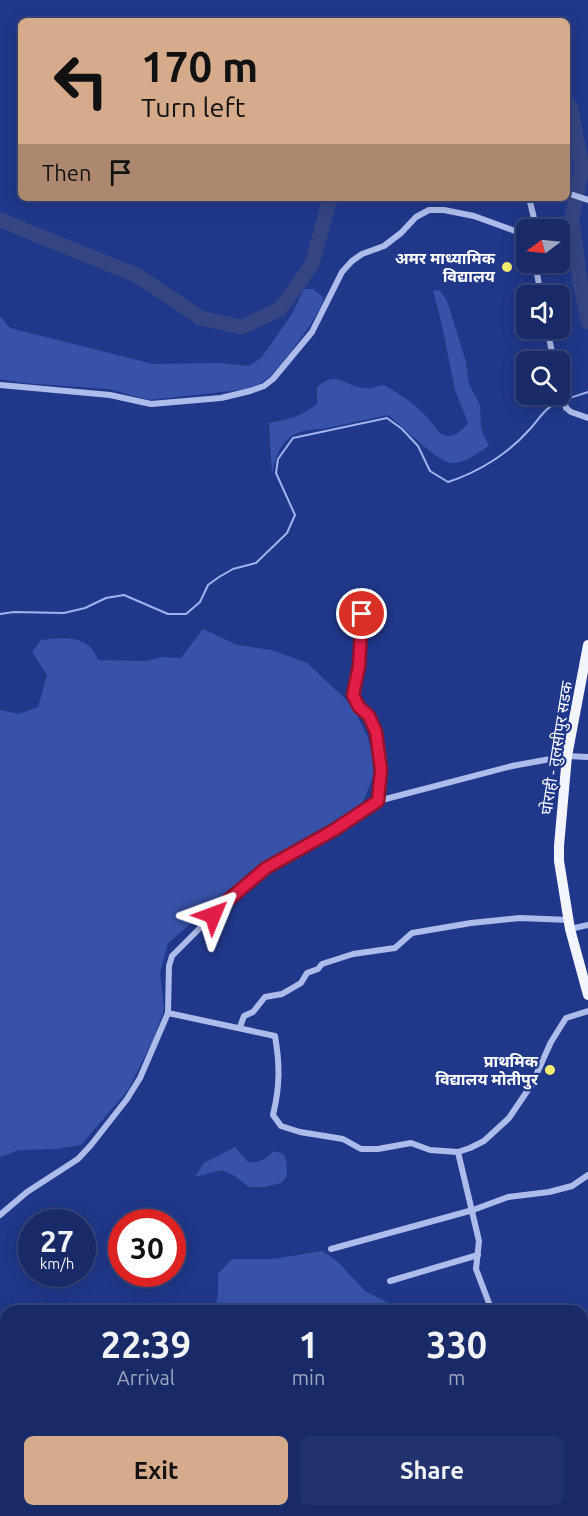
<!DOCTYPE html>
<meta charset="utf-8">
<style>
body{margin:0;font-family:Ubuntu,"Noto Sans Devanagari",sans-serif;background:#22326e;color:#f1f3f6;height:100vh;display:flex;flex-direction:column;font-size:22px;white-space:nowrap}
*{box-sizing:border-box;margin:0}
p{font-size:20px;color:#9fa7c0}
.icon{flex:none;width:33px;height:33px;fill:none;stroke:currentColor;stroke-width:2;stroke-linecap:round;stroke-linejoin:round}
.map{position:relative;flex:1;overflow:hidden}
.details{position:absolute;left:0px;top:1305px;width:588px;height:212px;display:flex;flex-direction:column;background:#192a68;border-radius:18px 18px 0 0;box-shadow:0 3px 15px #0003,0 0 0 2px #37467c}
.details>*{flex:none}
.guide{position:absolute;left:18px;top:18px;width:552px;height:183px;border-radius:9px;box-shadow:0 3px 15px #0003,0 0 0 2px #37467c;background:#d6ab8b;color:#111;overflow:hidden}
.needle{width:39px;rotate:255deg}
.buttons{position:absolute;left:516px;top:219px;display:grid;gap:12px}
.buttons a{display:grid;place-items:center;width:54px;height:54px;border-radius:9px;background:#192a68;box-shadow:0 3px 15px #0003,0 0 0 2px #37467c;font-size:30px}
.speed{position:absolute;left:18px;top:1209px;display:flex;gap:12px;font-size:30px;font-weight:700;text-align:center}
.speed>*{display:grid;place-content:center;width:78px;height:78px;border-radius:50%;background:#192a68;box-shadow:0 3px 15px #0003,0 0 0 2px #37467c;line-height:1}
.speed small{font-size:15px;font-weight:400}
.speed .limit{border:9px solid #d22;background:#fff;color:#111}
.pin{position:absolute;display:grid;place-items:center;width:51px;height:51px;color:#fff;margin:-26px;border:3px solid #fff;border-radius:50%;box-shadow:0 2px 6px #0007}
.me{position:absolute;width:66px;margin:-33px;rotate:46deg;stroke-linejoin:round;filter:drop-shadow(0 0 4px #0008)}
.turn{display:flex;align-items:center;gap:21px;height:126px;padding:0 24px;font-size:27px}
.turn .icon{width:78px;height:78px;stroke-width:2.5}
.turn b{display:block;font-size:42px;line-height:51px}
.then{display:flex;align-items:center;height:57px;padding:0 24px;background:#0003;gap:12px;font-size:22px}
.eta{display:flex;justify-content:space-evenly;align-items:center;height:102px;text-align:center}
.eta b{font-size:36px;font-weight:700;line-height:42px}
.action{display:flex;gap:12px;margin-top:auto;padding:12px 24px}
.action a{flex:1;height:69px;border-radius:9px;background:#d6ab8b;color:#111;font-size:24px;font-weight:700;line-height:69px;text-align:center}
.action a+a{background:#22326e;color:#f1f3f6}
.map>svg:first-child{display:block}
.green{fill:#3852a9}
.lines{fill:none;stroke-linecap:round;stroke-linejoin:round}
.stream{stroke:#a2b3ec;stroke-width:2}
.river{stroke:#344582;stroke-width:15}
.street{stroke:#aebceb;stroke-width:6}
.primary{stroke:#f2f4fe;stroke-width:10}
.route-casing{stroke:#92132f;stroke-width:15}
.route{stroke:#e11d48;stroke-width:10}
.poi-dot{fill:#f7ee6f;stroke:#21388a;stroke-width:2}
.labels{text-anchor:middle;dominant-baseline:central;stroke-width:4.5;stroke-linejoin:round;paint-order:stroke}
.poi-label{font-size:16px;font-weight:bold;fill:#fff;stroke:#21388a;text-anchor:end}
.street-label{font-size:16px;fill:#fff;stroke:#21388a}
</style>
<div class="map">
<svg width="588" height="1516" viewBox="0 0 588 1516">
<rect width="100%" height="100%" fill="#21388a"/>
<g class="green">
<path d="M304,289H313L323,297C325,310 281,366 269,377C263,382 256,386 249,389L149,400L109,389L25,383L0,379V316L10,328L153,364L219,363L248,366L261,358L292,314Z"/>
<path d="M439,290L446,299L450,310L466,362L469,384L480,405L481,429L489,446C478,453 464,464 451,463C437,462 402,425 388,415L322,429C289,429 278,443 272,474L269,423C289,419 300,417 317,404V387C338,369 344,387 365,388C372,389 378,386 384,385C400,394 415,404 427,417C434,424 437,435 448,436C457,436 463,429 468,423L455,390L442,325L433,291Z"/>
<path d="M203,629L237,645L272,650L307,663L352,705L366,733L370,745L374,761L373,777L362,805L262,864L168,943L160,973L164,1010L153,1040L128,1090L81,1145L56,1149L19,1150L0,1157V710L19,714L38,707L47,675L32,652L41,640C57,638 77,635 90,647C94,650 96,656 98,660L146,661L162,657L181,658Z"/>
<path d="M235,1147L248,1162C260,1163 266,1159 274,1151L283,1154L286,1159L287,1176L281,1183L264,1187H249L235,1176L222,1170L195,1177L204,1163Z"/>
<polygon points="322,1251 337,1261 365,1291 394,1306 395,1311 215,1311 218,1293 218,1274 232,1259 272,1259"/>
</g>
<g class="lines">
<path class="stream" d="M0,614L14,612L64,613L85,608L106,598L124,595L168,614H186L200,602L208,585L219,577L233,569L256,563L287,533L295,515L276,473L278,459L293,438L387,418L402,429L418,446L430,471L448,482C479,472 509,453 530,429C538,421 543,410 553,405C563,399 577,396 588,392"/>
<g class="river">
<polyline points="567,103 571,109 582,168 572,218 580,283 588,322"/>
<polyline points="0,220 136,275 201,318 242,327 280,309 312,264 330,198"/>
</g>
<g class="street">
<polyline points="567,193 588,200"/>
<polyline points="529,198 535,222 534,230"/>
<polyline points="535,262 541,296"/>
<polyline points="547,328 554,362"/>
<polyline points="560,383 566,408 571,412 588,418"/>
<polyline points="0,385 110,395 151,404 221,398 250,391 264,386 273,379 312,332 342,272 352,261 362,254 384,246 401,233 416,217 429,210 444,210 474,216 526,235"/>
<polyline points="362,614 359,666 353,695 359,707 369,716 376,732 381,770 378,801"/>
<polyline points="570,929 588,925"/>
<path d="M168,1013L275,1036C280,1065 280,1086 273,1115L281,1126L300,1132L343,1139L361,1149H378L411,1143L430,1150L458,1152L470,1148L484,1141L509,1118L532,1084L551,1042L566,1018L588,1011"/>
<polyline points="240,1027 244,1016 253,1012 265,997 282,994 301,983 307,973 318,969 322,964 353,954 395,948 412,933 471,923 520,918 569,920"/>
<polyline points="458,1152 479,1241 476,1269 492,1311"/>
<polyline points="0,1215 27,1192 78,1159 91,1145 127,1099 140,1078 168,1013 169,966 172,956 227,901 266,869 334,830 378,801 512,766 567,756 588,757"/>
<polyline points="331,1249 473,1210 508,1197 549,1192 572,1186 588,1175"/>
<polyline points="390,1281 478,1255"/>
<polyline points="582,1399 588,1398"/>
<polyline points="0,1443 6,1443"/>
<polyline points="53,1510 53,1516"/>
<polyline points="151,1510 153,1516"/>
<polyline points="334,1510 334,1516"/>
<polyline points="113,1516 113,1510"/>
<polyline points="197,1516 199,1510"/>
</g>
<polyline class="primary" points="588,645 567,756 559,846 559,861 570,929 588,995"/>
</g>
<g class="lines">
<defs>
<polyline id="route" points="213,915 227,901 266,868 334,830 378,801 381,770 376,732 369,716 359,707 353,695 359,666 362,614"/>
</defs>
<use href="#route" class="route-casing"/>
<use href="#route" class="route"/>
</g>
<g class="poi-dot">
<circle cx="507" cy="267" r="6"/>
<circle cx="550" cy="1070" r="6"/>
</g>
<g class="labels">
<g class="poi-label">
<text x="495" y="258">अमर माध्यामिक<tspan x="495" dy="18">विद्यालय</tspan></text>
<text x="538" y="1061">प्राथमिक<tspan x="538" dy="18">विद्यालय मोतीपुर</tspan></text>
</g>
<g class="street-label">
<text transform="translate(556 748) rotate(-81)">घोराही - तुलसीपुर सडक</text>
</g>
</g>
</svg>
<div class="buttons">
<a><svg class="needle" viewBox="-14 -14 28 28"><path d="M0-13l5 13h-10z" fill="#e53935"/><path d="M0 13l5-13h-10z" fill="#9fa7c0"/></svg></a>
<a><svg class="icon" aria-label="sound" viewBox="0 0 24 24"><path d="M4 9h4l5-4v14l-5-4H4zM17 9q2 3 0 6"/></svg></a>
<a><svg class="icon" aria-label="search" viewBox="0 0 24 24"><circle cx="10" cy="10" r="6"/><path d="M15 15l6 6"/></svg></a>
</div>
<div class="speed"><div>27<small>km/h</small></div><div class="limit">30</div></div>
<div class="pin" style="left:362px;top:614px;background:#d93025"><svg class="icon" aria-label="arrive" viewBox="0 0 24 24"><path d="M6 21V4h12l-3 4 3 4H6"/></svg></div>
<svg class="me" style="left:213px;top:915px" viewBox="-20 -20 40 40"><path d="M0-17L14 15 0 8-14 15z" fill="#e11d48" stroke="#fff" stroke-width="4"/></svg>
<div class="guide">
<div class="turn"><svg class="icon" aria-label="left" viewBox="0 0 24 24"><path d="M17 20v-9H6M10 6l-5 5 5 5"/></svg><div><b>170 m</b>Turn left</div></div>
<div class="then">Then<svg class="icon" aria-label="arrive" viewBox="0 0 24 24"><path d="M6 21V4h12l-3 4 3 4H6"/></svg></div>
</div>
<section class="details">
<div class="eta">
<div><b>22:39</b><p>Arrival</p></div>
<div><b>1</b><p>min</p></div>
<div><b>330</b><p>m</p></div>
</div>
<div class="action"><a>Exit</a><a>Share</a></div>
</section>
</div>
